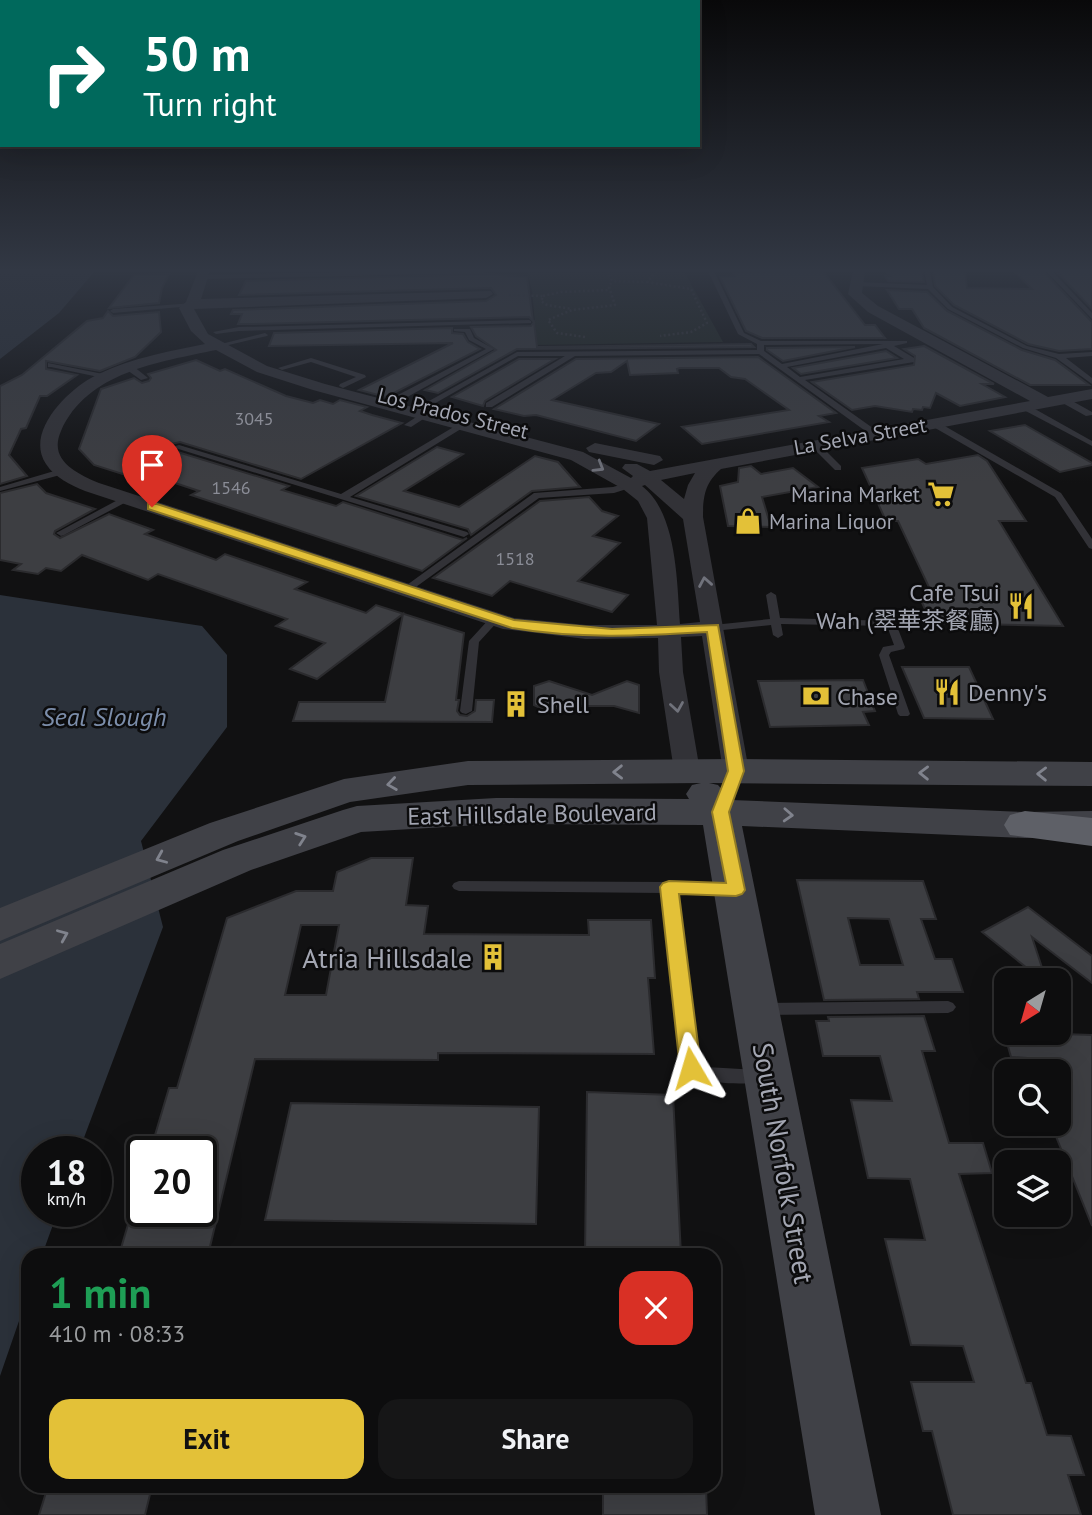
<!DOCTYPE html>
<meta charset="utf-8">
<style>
body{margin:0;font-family:"PT Sans","Noto Sans SC",sans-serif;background:#161617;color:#f1f3f6;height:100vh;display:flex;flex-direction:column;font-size:26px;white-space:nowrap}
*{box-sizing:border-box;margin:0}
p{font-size:23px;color:#9a9c9e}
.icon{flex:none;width:38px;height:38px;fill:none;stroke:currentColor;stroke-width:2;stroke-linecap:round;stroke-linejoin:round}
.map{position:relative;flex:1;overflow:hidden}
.sheet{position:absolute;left:21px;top:1248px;width:700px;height:245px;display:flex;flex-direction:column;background:#0d0d0e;border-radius:21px;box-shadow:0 7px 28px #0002,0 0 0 2px #2d2d2e}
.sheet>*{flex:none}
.banner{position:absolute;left:0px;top:0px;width:700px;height:147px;box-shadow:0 7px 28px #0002,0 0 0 2px #2d2d2e;background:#00695c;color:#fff;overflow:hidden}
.needle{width:46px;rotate:217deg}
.controls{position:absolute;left:994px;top:968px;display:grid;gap:14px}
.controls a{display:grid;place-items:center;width:77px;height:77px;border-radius:14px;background:#0d0d0e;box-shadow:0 7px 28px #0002,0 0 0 2px #2d2d2e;font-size:35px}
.speed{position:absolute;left:21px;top:1136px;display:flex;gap:14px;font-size:35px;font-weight:700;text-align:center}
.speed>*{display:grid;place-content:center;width:91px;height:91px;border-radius:50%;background:#0d0d0e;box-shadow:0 7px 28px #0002,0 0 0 2px #2d2d2e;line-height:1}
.speed small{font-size:18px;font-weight:400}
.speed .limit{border:4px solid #111;border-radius:10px;background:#fff;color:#111}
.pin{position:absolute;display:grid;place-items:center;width:60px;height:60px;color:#fff;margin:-72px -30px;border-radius:50% 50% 50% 0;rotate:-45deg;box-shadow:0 0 7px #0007}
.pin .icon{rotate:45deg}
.me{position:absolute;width:77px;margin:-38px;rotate:353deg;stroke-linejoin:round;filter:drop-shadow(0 0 5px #0008)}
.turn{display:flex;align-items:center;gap:24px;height:147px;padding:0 28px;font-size:32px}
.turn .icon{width:91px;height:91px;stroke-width:2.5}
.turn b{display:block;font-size:49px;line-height:60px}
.round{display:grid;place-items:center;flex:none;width:74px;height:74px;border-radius:21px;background:#161617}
.headline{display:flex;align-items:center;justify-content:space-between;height:119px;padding:0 28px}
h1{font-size:42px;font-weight:700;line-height:52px;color:#1e9e55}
.cta{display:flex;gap:14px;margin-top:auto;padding:14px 28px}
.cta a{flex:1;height:80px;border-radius:21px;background:#e3c138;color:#111;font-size:28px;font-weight:700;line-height:80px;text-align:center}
.cta a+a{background:#161617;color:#f1f3f6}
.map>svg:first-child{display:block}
.green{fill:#1f2621}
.water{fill:#2b313a}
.building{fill:#3d3e42;stroke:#2b2b2e;stroke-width:2;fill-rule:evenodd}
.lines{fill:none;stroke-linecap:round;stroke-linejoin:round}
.path{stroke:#38393e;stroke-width:2.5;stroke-dasharray:2 2.5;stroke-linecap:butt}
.service{fill:#323237;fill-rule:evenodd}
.minor{fill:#323237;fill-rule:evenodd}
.secondary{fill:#404147;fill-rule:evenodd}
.motorway{fill:#5e6067;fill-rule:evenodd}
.oneway{stroke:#70727b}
.oneway2{stroke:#80838d}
.route{fill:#e3c138;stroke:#947d24;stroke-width:2}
.labels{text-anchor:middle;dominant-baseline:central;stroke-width:5;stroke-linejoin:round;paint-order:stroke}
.far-number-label{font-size:18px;fill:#8a8c96}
.far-street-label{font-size:21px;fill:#a3a6b2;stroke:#0c0c0d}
.far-poi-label{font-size:21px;fill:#a3a6b2;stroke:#0c0c0d;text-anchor:end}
.poi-label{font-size:24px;fill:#a3a6b2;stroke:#0c0c0d;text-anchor:start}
.street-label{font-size:24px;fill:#a3a6b2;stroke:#0c0c0d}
.water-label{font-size:26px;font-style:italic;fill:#7c8eab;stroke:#0c0c0d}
.near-poi-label{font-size:28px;fill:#a3a6b2;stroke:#0c0c0d;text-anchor:end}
.near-street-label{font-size:28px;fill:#a3a6b2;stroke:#0c0c0d}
</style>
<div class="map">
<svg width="1092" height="1515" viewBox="0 0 1092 1515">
<rect width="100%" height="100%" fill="#111112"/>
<polygon class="green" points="527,271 684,271 723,342 537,345 532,290"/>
<g class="water">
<polygon points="0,271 95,271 59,313 0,359"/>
<polygon points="0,595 202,626 227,655 227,727 141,841 163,927 79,1151 37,1152 37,1211 58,1211 42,1255 28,1255 28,1295 0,1376"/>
</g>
<g class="building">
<polygon points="823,271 865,325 875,325 885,338 762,338 746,331 720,277 735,276 733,272"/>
<polygon points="885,271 922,271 924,282 888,281 885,276 890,276"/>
<polygon points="933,271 965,271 967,288 1032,289 1014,271 1043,271 1092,322 1092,349 1059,351 1028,344 954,305 935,286"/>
<polygon points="1056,271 1092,271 1092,309"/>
<polygon points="169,274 162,288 159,303 109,308 134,275"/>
<polygon points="488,274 527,277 533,321 529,317 253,324 238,324 242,314 231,314 233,310 486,301 496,295 491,288 239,295 246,281"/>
<polygon points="887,290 927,292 947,311 1022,350 1055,360 1089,385 1030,385 924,328 912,309 899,309"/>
<polygon points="108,311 113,316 159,312 161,332 135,357 100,371 46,361 46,369 77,375 47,396 40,396 26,428 21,429 9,455 27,476 0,484 0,386 22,375 87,321 103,318"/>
<polygon points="534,322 537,347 751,344 754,347 517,349 438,393 425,390 496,350 476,336 471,327 531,326"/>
<polygon points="452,328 452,333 463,334 468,342 480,349 386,397 359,390 453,343 269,346 274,333"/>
<polygon points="924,346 994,384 982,384 1005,397 960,406 936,393 930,408 923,407 922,410 913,409 912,412 875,406 852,410 812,382 914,365 915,356 904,349"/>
<polygon points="855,347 783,361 767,350 767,348"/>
<polygon points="886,351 897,358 801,374 793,368"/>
<polygon points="758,357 836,413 819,416 829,422 702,444 682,427 789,410 745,379 731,377 719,368 680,368 677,369 678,373 630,375 627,361 611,372 596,373 552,400 659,424 636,441 536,415 524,416 494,409 576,359"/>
<polygon points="519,359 555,359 485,401 483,406 452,397"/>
<polygon points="196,360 220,371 225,369 286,396 313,403 320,400 333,404 340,400 367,407 360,411 372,415 402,423 301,479 180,442 171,444 171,450 289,486 282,490 336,506 343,502 463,540 467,538 422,571 191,495 199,491 145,473 135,478 94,465 79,449 101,389 134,378 142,383 149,381 151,378 148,374"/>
<polygon points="1025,425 1092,463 1092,465 1060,472 990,431"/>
<polygon points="437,447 463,454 404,491 459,507 535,456 558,462 580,487 532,491 471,535 468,529 356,496"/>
<polygon points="978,455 987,461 1026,521 999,521 1063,626 931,623 920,598 934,598 898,521 886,521 862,468 918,459 926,464"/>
<polygon points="751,466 761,474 793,468 818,487 762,497 771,527 728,526 720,486 738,482 739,468"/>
<polygon points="37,484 46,493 95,509 55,531 54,534 60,538 109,514 153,530 145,534 216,560 225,554 307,582 295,589 366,613 376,605 464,633 456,700 459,700 457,711 460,715 467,716 475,711 476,700 494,700 492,722 293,721 299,702 385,702 403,614 317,679 290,669 325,643 276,626 287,619 158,574 148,580 82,555 61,571 46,568 38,574 13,570 21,564 0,560 0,493"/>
<polygon points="589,497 602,511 618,516 593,536 620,543 578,581 628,595 612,612 510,581 492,596 433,578 540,501"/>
<polygon points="902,667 969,667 993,719 924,718"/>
<polygon points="863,680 875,711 863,712 869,725 770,727 758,681"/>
<polygon points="549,681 592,695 627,681 639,685 639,713 614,706 563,706 547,711 534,705 534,686"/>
<path d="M371,858H413L406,905L428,906L424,934L589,935L588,920H651L655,978H648L654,1054L438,1053V1060L255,1059L208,1255H119L132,1211H201V1152H150L169,1088H177L227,918L296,891H333L337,872ZM301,925H339L326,995H285Z"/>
<path d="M797,880L923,881L936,919H921L935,959H952L963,992H917L919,999L824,1000ZM848,918L889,919L903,965H860Z"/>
<polygon points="1028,907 1092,956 1092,983 1032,937 1046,980 1042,980 982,932"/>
<polygon points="924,1016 935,1051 922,1051 949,1143 983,1143 992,1173 959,1174 1026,1383 1031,1383 1047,1435 1071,1436 1084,1475 1068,1475 1081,1515 953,1515 932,1431 923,1431 911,1382 974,1382 963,1346 911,1345 885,1239 925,1240 910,1179 868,1178 851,1100 892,1101 880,1056 823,1056 816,1021 829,1021 828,1017"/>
<polygon points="1004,1032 1092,1035 1092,1226 1051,1124 1059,1124 1059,1060 1011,1057"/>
<polygon points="587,1092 673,1095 681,1255 585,1255"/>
<polygon points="291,1103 539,1107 536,1224 265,1220"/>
<polygon points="48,1486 152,1486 145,1515 39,1515"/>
<polygon points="603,1486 706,1486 707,1515 603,1515"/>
</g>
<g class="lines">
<g class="path">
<polyline points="607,271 612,281 647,282 656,271"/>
<polyline points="647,282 691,289 707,323 691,332 660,336"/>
<polyline points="509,295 543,296 541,301 547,305 572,309"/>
<polyline points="543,296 561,292 610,290"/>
<polyline points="585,337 557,333 548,320 572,310 615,305 609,287 612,281"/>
</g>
<g class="service">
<polygon points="391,271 487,271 484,273 202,279 199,277 202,275"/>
<path d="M708,271H714L744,333L761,341H907V343L894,346L914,358V362L805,380L877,431V435H871L759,354L575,356L492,407H486V403L565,356H518L418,413L411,411L517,352L757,350V344L738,334ZM883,344L782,364L764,351V345ZM886,348L904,359L800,377L787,367Z"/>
<polygon points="924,271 930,271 933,287 952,307 1027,346 1059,354 1092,352 1092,356 1066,358 1092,378 1092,384 1056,358 1023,348 948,309 928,289 857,286 854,284 857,282 927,285"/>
<polygon points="1046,271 1052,271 1092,313 1092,319"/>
<polygon points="194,303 195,304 192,306 113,313 110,311 113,309"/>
<polygon points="529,320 531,321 531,323 239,331 216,334 213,332 239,327"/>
<polygon points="454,329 470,329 474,338 494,349 400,401 394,401 394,397 486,349 469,340 465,332 454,331"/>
<polygon points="265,333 268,335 267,336 216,348 213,346"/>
<polygon points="311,358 365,375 366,377 343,388 339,386 340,384 356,377 311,362 282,370 278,368"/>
<polygon points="48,363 108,375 112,377 108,379 51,367 48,367"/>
<polygon points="127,366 133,366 148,378 141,380 127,370"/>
<polygon points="1059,397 1065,397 1092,412 1092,415 1086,416 1059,401"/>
<polygon points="1020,404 1026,404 1092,441 1092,446 1020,408"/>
<polygon points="424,412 431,414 411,427 404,425"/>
<polygon points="930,421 936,421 1061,493 1092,539 1092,549 1089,548 1055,497 930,425"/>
<polygon points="462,422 469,424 350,497 467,532 469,534 464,537 172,447 179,445 341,494"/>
<polygon points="811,442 817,442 841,466 841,470 835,470 811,446"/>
<polygon points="61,469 65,472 64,474 0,491 0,487"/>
<polygon points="630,482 634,485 633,487 614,493 539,498 409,592 405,593 400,590 534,493 613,487"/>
<polygon points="127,495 131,498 130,500 64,535 61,536 56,533"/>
<polygon points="771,592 776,595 780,618 895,621 905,647 904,649 891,652 889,655 910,714 908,716 900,716 898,714 879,655 883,647 894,645 887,626 781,624 783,635 778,638 773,635 771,625 713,631 708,628 713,625 770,619 766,595"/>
<polygon points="495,616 500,619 479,642 472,711 466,714 462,713 460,711 469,641 491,617"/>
<path d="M459,881L669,882L733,886L735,889L733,892L728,894L677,893L699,1063L706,1067L758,1070L764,1072L766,1077L764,1082L758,1084C738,1083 694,1086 683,1067L663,893L459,891L454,889L452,886L454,883Z"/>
<polygon points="948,1001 953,1003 956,1007 953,1011 948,1013 763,1015 758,1013 755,1009 758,1005 763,1003"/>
</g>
<g class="minor">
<path d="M198,271H210L201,299L491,291L493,294L486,298L194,309L208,334L267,366L325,384L583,452L631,478L633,476L622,468L625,464H637L650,471L1030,401L868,312L848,294L853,271H865L862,293L878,306L1048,397L1092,389V399L721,469C705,483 703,496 703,517L749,771L745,777L736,779L727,777L723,771L702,636L681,637L683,672L700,771L696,777L687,779L678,777L674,771L659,672L658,638L586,639L503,629L85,491C71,485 55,478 46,464C25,433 66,392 91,378C126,359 166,352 205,344L191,331L179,308L186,302ZM216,350L257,372L313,390L571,460L623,489L638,501L647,518L657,625H586L514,618L99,483C76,473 48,460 61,431C87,372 159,362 216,350ZM695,473L688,485L684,499L661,480ZM645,485L683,519L700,622L680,624C677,581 677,513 642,486Z"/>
<polygon points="595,443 660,456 663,460 654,465 589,452 586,448"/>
</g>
<polygon class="secondary" points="736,759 1092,762 1092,786 709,783 718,785 731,800 1025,812 1092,811 1092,837 1025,838 742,826 881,1515 815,1515 703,825 496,824 361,832 251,870 0,979 0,944 223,850 343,810 357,806 496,798 689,799 686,794 692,785 701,783 468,785 350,802 238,841 0,941 0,908 210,823 344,779 468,761"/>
<polygon class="motorway" points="1025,811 1092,818 1092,846 1010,835 1004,825 1010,815"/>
</g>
<defs><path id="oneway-chevron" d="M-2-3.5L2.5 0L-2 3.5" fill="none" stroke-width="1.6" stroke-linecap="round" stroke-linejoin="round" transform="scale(1.75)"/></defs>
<g class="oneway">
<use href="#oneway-chevron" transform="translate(599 467) rotate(31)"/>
<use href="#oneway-chevron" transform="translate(705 582) rotate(-100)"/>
<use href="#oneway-chevron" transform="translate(677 707) rotate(81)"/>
</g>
<g class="oneway2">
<use href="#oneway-chevron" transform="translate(618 772) rotate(179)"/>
<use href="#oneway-chevron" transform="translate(924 773) rotate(-179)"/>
<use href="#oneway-chevron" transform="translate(1042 774) rotate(-179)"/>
<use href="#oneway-chevron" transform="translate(392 784) rotate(172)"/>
<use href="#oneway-chevron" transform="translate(788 815) rotate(3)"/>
<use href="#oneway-chevron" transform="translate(301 838) rotate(-19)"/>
<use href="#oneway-chevron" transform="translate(161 858) rotate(157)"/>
<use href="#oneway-chevron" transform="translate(63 935) rotate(-23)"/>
</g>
<linearGradient id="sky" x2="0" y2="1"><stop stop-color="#09090a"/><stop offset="0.56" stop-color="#323844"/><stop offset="1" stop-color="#323844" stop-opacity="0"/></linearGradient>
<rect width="1092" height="483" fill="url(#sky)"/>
<path class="route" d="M148,504H157L514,620L612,629L718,625L744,771L729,812L745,890L742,894L736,896L679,894L701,1068L698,1074L691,1076L683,1074L680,1068L660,887L663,883L669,881L726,883L712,812L728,771L707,632C641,636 577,639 512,628L148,509Z"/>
<defs>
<symbol id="supermarket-bare" viewBox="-9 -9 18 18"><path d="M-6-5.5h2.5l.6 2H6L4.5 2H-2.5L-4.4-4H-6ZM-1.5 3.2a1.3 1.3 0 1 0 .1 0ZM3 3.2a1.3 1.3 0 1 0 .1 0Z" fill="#e3c138" stroke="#0c0c0d" stroke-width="2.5" paint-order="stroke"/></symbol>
<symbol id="shop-bare" viewBox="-9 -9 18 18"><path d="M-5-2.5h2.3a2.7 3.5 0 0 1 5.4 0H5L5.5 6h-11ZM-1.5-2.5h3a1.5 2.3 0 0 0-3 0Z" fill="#e3c138" stroke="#0c0c0d" stroke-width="2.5" paint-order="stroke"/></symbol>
<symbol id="restaurant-bare" viewBox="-9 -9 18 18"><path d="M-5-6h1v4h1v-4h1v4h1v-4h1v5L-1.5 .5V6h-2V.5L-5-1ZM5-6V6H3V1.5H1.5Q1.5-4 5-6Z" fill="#e3c138" stroke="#0c0c0d" stroke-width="2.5" paint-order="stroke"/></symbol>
<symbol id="bank-bare" viewBox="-9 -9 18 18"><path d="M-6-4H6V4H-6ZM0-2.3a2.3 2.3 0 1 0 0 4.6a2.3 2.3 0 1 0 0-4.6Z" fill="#e3c138" stroke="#0c0c0d" stroke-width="2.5" paint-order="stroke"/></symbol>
<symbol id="building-bare" viewBox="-9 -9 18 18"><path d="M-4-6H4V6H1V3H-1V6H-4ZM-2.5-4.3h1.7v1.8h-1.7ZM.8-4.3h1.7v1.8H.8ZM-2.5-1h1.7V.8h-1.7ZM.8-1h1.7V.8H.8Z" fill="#e3c138" stroke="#0c0c0d" stroke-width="2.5" paint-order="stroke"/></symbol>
</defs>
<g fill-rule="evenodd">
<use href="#supermarket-bare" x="922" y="475" width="38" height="38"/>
<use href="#shop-bare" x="729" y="502" width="38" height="38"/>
<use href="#restaurant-bare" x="1002" y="587" width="38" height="38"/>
<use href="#restaurant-bare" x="928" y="673" width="38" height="38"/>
<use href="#bank-bare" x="797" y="677" width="38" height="38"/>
<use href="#building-bare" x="497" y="685" width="38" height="38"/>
<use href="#building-bare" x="474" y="938" width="38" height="38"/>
</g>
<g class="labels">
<g class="far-number-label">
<text x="254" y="418">3045</text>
<text x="231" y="487">1546</text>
<text x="515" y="558">1518</text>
</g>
<g class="far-street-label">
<text transform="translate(453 413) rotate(14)">Los Prados Street</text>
<text transform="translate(860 436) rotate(-10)">La Selva Street</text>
</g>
<g class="far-poi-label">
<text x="920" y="494">Marina Market</text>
<text x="769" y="521" text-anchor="start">Marina Liquor</text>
</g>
<g class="poi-label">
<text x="1000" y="592" text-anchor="end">Cafe Tsui<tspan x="1000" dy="28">Wah (翠華茶餐廳)</tspan></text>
<text x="968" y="692">Denny's</text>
<text x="837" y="696">Chase</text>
<text x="537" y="704">Shell</text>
</g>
<g class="street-label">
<text transform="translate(532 814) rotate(-1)">East Hillsdale Boulevard</text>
</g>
<g class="water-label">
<text x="104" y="716">Seal Slough</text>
</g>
<g class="near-poi-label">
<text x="472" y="957">Atria Hillsdale</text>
</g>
<g class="near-street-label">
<text transform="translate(784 1163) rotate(80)">South Norfolk Street</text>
</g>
</g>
</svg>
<div class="controls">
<a><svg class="needle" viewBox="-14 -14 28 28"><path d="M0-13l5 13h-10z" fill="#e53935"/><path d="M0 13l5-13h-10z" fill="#9a9c9e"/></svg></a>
<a><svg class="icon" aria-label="search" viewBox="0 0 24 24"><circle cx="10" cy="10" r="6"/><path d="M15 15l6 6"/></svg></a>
<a><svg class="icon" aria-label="layers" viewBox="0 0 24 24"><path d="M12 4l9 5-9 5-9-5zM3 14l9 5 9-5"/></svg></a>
</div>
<div class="speed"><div>18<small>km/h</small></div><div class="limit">20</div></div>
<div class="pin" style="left:152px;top:507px;background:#d93025"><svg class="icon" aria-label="arrive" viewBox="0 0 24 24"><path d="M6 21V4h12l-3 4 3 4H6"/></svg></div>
<svg class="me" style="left:691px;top:1068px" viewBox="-20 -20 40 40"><path d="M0-17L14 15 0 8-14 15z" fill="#e3c138" stroke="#fff" stroke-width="4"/></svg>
<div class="banner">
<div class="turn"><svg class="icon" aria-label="right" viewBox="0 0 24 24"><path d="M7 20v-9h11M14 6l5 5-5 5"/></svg><div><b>50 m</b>Turn right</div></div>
</div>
<section class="sheet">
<div class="headline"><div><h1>1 min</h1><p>410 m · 08:33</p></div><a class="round" style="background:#d93025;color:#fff"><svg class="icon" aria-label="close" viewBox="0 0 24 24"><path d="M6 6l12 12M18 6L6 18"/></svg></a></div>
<div class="cta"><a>Exit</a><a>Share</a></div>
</section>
</div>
